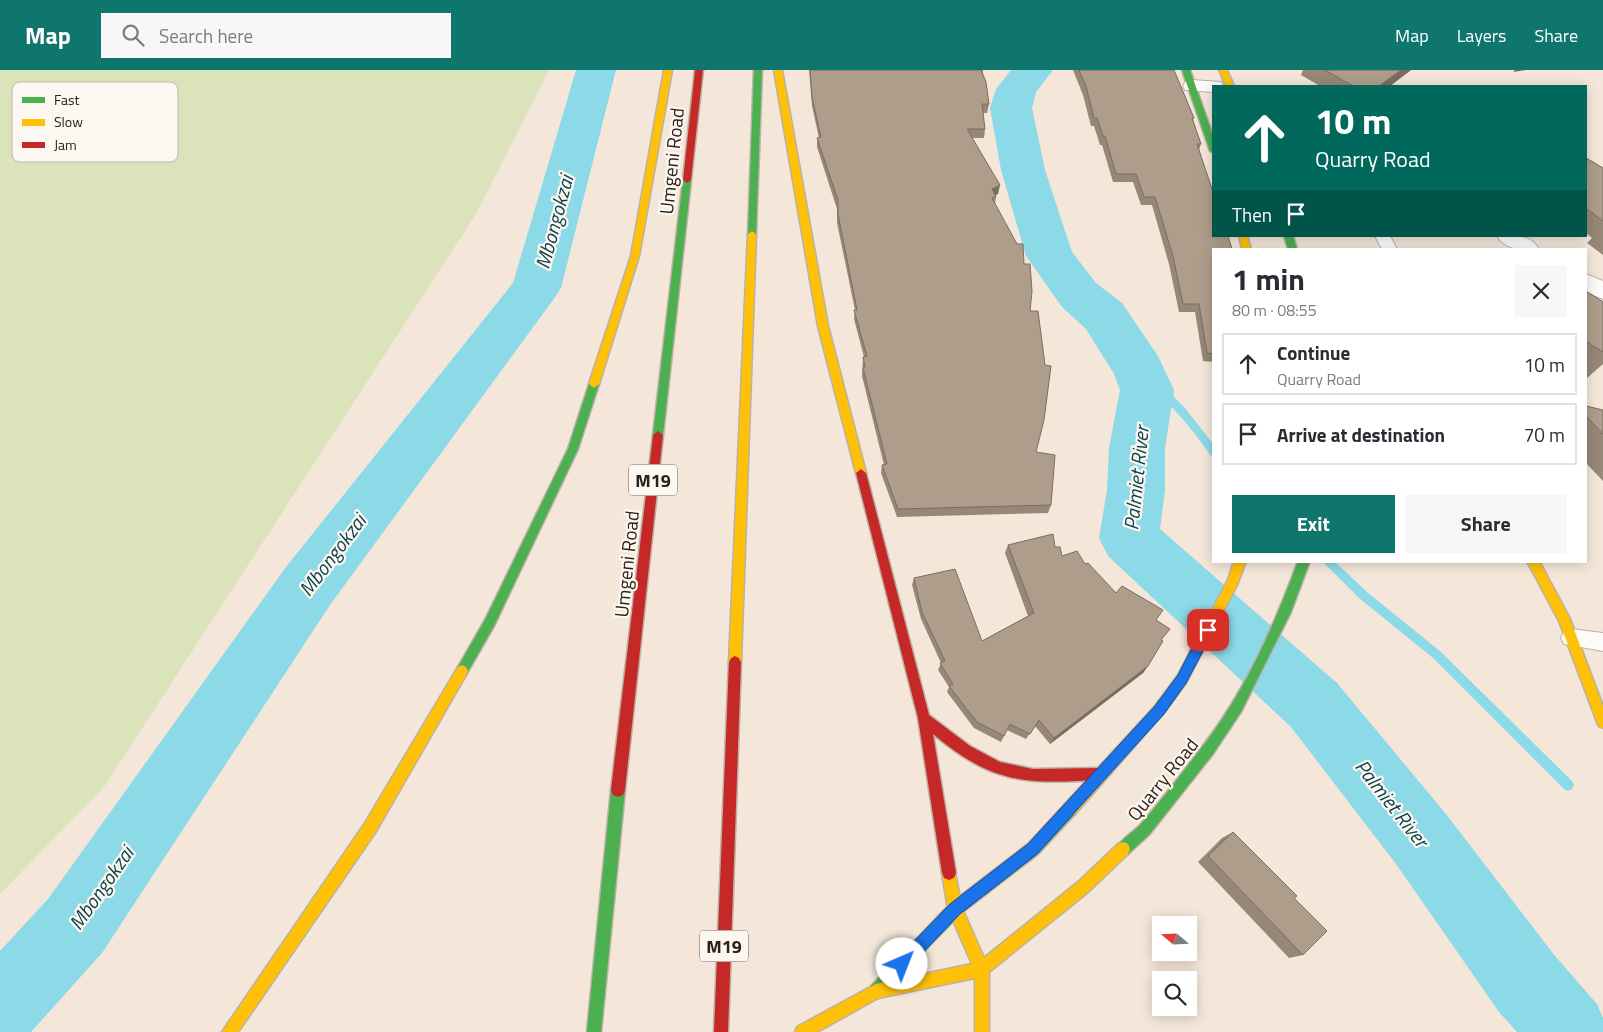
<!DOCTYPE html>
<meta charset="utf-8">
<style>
body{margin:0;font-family:"Titillium Web",sans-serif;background:#f7f7f7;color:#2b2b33;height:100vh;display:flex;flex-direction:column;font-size:19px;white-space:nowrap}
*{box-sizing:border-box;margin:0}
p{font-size:16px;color:#7c7c81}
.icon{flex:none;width:28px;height:28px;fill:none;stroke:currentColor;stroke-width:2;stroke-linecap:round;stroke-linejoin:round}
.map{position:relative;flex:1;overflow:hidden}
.details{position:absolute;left:1212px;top:178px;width:375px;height:315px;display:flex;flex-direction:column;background:#fff;border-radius:0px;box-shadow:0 2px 12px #0003}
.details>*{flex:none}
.guide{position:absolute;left:1212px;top:15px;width:375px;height:152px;border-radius:0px;box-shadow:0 2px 12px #0003;background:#00695c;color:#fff;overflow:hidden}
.needle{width:32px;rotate:289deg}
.controls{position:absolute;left:1152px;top:846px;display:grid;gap:10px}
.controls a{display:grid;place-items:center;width:45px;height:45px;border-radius:0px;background:#fff;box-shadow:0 2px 12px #0003;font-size:25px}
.pin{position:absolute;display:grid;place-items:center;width:42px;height:42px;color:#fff;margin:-21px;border-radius:10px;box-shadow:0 2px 8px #0006}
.me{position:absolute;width:55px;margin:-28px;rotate:44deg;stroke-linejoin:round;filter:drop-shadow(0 0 4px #0008)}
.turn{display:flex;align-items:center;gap:18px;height:105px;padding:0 20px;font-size:22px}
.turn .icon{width:65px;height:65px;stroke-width:2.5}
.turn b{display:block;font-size:35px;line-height:42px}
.then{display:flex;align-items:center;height:48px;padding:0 20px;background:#0003;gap:10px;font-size:19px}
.round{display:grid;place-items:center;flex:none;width:52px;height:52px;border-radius:0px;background:#f7f7f7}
.head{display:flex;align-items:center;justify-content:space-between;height:85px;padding:0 20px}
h1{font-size:30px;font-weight:700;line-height:38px}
.primary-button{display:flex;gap:10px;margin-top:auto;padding:10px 20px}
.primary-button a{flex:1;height:58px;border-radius:0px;background:#0f766e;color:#fff;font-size:20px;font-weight:700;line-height:58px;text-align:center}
.primary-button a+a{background:#f7f7f7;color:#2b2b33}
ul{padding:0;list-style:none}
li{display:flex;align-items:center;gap:15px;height:62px;margin:0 10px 8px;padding:0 10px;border:2px solid #e1e1e2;border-radius:0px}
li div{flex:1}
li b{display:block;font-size:19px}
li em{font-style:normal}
header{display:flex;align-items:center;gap:30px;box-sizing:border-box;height:70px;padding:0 25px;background:#0f766e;color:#fff}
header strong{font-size:24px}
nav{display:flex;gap:28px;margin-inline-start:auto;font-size:18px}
.search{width:350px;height:45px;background:#f7f7f7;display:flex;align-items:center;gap:12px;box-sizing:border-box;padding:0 18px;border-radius:0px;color:#7c7c81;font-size:19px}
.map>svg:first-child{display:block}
.green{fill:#dbe3ba}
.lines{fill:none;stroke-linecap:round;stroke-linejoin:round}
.stream{fill:#8cd9e7;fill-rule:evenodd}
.river{fill:#8cd9e7;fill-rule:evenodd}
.lane-casing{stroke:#bbb1a6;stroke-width:2}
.street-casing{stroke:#bbb1a6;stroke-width:2}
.fast-casing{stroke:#bbb1a6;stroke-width:3}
.slow-casing{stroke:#bbb1a6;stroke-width:3}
.jam-casing{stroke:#bbb1a6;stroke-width:3}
.lane{fill:#fdfbf9;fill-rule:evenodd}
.street{fill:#fdfbf9;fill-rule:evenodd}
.fast{fill:#4caf50;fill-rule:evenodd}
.slow{fill:#ffc107;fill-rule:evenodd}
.jam{fill:#c62828;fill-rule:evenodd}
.wall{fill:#968777}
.shaded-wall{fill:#7a6e61}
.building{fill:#ae9d8a;stroke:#7a6e61}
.route{fill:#1a73e8;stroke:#114b97}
.labels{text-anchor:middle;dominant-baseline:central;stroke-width:4.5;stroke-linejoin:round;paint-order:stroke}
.shield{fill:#fdf7f1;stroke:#6b6158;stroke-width:1}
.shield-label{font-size:18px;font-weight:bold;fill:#2c2117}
.street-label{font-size:19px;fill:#2c2117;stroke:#fdf7f1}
.water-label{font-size:20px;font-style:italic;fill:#0c424d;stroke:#fdf7f1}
.key{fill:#fdf7f1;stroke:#beb7b0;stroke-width:1}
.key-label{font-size:14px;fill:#2c2117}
</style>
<header>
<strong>Map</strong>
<div class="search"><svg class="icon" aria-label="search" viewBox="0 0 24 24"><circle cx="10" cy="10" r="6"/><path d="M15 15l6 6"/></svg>Search here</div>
<nav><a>Map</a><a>Layers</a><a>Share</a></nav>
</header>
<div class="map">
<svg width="1603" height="962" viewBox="0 0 1603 962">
<rect width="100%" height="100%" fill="#f4e7da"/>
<polygon class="green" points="0,0 549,0 476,144 104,717 0,824"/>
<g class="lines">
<g class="stream">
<path d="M1142,304L1168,321L1185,338L1214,375V387L1211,386C1190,356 1169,330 1139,309L1138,307L1139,305Z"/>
<polygon points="1322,491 1334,491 1367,522 1441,582 1572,711 1574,715 1572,719 1568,721 1564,719 1433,588 1359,528"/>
</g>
<g class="river">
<polygon points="576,0 616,0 561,218 553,230 330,535 102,883 31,962 0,962 0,881 48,829 286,497 513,213"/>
<polygon points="1011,0 1053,0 1036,22 1032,38 1045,100 1072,182 1096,213 1122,233 1158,286 1174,320 1165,378 1165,420 1160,459 1337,613 1446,744 1555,886 1597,934 1603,948 1603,962 1517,962 1499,942 1396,794 1291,657 1108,486 1099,468 1107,420 1109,378 1120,320 1114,304 1086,259 1062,237 1026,186 1001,100 990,38 996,19"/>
</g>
<defs>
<g id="lane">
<polygon points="1375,166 1390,166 1397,179 1382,179"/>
<polygon points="1571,559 1603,563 1603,581 1564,574 1561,568 1564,562"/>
</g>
<g id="street">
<polygon points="1192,10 1221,12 1223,16 1214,16 1214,22 1185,20 1183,16 1185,12"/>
<path d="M1497,166C1513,166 1529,163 1539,179C1523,179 1507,182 1497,166Z"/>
<polygon points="1586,204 1603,211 1603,229 1586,222"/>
</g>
<g id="fast">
<polygon points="754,0 762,0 756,164 752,167 748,164"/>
<polygon points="1182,0 1190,0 1214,69 1214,83 1210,81"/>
<polygon points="687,107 691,110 663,365 658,369 653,365 683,110"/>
<polygon points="1284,166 1293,166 1297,179 1288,179"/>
<polygon points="594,310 599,314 578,379 494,556 466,605 462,607 458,605 456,601 458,597 486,548 568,379 589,314"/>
<path d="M1298,491H1310L1291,542L1241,642L1213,684L1149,765L1128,784L1123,786L1118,784L1116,779C1121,769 1132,763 1140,755C1162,730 1182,703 1202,677C1245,622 1274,556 1298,491Z"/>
<polygon points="618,713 623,715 625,720 601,962 587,962 611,720 613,715"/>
<polygon points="1070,732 1075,734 1077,739 1075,744 1038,784 960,844 881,926 876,928 871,926 869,921 871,916 950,834 1028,774 1065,734"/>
</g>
<g id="slow">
<polygon points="664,0 672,0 639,186 599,314 594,318 589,314 631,186"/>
<polygon points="774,0 782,0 828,256 866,403 861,407 856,403 818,256"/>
<polygon points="1219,0 1227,0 1234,16 1226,16"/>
<polygon points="752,161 756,164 741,592 739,596 735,598 731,596 729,592 748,164"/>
<polygon points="1239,166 1247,166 1251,179 1242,179"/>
<polygon points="1234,491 1246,491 1237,515 1186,613 1163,644 1075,744 1070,746 1065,744 1063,739 1065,734 1155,636 1178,605 1228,510"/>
<polygon points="1527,491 1539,491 1570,549 1603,636 1603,658 1599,656 1597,652 1559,551"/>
<polygon points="462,595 466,597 468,601 466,605 375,763 238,962 222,962 365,753 458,597"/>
<polygon points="1123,772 1128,774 1130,779 1128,784 1088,822 989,902 989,962 975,962 975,908 878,928 817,962 795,962 797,957 876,914 972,894 948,839 942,803 944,798 949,796 954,798 962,838 984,888 1078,812 1118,774"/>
</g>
<g id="jam">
<polygon points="695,0 703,0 691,110 687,113 683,110"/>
<polygon points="658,361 663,365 625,720 623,725 618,727 613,725 611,720 653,365"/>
<path d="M861,399L866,403L929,645L970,676L1000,692L1033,699L1100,698L1105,699L1106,704L1105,709L1100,710C1024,714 993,714 933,664L956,803L954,808L949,810L944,808L942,803L918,648L856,403Z"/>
<polygon points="735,586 739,588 741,592 728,962 714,962 729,592 731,588"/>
</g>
</defs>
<use href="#lane" class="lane-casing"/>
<use href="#street" class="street-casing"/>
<use href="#fast" class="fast-casing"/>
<use href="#slow" class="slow-casing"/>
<use href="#jam" class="jam-casing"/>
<use href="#lane" class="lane"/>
<use href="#street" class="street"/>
<use href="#fast" class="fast"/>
<use href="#slow" class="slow"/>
<use href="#jam" class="jam"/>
</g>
<g class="wall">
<polygon points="809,0 983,0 983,3 989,34 987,43 983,43 985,59 984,68 973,68 998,124 995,125 996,127 995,133 1030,241 1036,382 1051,435 1048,443 897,447 881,403 882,395 884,395 862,306 863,287 864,287 854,249 855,240 837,153 837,139 817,77 817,68 819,68 812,36"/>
<polygon points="1073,0 1174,0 1194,48 1193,50 1201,74 1199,80 1214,179 1214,292 1203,291 1195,242 1179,242 1169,194 1152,135 1141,135 1133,112 1113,112 1102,75 1100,75 1094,56 1091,56 1083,25"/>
<polygon points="1303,0 1411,0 1390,16 1320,16 1301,5"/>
<polygon points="1586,88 1603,98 1603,185 1587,173 1592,168 1586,163"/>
<polygon points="1586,221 1603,232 1603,294 1587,308"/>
<polygon points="1586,336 1603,340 1603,411 1586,393"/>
<polygon points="1008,475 1055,477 1062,486 1085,494 1116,523 1156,550 1161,570 1148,596 1143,603 1050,674 1035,656 1026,669 1007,660 1001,672 974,658 947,622 949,617 938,600 941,593 921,549 912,515 914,508 982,571 1028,546 1005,483"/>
<polygon points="1233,762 1294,828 1303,885 1289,888 1198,792 1222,768"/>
</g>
<g class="shaded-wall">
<polygon points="1401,0 1411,0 1390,16 1379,16"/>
<polygon points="1515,0 1526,0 1513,2"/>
<polygon points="1000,115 998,124 990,128 992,119"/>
<polygon points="1148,596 1143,603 1050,674 1054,668"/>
</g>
<g class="building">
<polygon points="810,0 981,0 986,12 989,34 982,34 985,59 967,59 1000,115 992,119 996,127 992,128 1017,174 1023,174 1024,194 1030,194 1032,221 1030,241 1038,241 1045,295 1051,296 1044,350 1036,382 1055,385 1051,435 898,439 882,395 887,394 863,298 865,297 863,287 867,286 854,240 857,240 838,144 838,130 817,68 821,67 812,27"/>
<polygon points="1079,0 1174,0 1194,48 1192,48 1201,74 1197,74 1214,125 1214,166 1228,166 1232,179 1214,179 1214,284 1207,283 1199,234 1183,234 1173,186 1155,127 1144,127 1136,104 1116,104 1105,66 1103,66 1097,48 1094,48 1086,16"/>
<polygon points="1325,0 1401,0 1379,16 1353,16"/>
<polygon points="1586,88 1603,98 1603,151 1586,138"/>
<polygon points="1586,221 1603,232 1603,282 1586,271"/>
<polygon points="1586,336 1603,340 1603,364 1586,346"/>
<polygon points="1053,464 1055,477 1060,477 1062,486 1077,481 1085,494 1088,493 1116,523 1122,516 1163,540 1156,550 1170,559 1161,570 1163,571 1148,596 1054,668 1039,650 1030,664 1010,654 1004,666 977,652 949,616 953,614 940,593 945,591 922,542 914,508 955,499 982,571 1034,543 1008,475"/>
<polygon points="1233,762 1297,826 1294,828 1327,861 1303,885 1208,786"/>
</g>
<polygon class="route" points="1208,554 1212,556 1213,560 1212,564 1186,613 1164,644 1037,784 960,844 907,899 902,901 897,899 895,894 897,889 950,834 1028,774 1155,636 1178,605 1203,556"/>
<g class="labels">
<g class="shield">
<rect x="629" y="394.5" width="48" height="31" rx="4"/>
<rect x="700" y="860.5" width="48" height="31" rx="4"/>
</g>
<g class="shield-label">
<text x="653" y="410">M19</text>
<text x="724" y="876">M19</text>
</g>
<g class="street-label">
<text transform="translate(671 91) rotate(-84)">Umgeni Road</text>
<text transform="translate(626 494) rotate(-84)">Umgeni Road</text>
<text transform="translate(1162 709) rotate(-51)">Quarry Road</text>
</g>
<g class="water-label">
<text transform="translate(554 152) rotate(-75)">Mbongokzai</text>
<text transform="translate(1136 408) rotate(-84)">Palmiet River</text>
<text transform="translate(332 485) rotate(-53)">Mbongokzai</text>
<text transform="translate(1392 733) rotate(52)">Palmiet River</text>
<text transform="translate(101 818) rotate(-55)">Mbongokzai</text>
</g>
</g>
<rect x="12" y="12" width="166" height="80" rx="8" class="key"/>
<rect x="22" y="27" width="23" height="6" fill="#4caf50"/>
<rect x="22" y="49" width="23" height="7" fill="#ffc107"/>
<rect x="22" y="72" width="23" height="6" fill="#c62828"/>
<g class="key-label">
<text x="54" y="35">Fast</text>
<text x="54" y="57">Slow</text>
<text x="54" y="80">Jam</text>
</g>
</svg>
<div class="controls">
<a><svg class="needle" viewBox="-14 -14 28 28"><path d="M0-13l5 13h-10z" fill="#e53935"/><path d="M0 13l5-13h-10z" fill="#7c7c81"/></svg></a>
<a><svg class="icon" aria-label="search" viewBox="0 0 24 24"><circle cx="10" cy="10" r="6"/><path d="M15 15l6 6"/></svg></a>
</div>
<div class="pin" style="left:1208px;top:560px;background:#d93025"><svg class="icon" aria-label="arrive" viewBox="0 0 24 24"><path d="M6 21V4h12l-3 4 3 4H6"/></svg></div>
<svg class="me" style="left:902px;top:894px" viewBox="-20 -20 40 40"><circle r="19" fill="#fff"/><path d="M0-13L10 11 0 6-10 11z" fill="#1a73e8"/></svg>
<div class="guide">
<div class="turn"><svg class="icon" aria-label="ahead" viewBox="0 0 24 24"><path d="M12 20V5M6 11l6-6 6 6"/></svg><div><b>10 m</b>Quarry Road</div></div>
<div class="then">Then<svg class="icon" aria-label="arrive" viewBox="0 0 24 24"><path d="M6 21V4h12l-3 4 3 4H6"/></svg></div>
</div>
<section class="details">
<div class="head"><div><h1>1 min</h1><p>80 m · 08:55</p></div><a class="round"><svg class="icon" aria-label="close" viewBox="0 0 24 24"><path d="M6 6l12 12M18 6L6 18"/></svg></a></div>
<ul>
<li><svg class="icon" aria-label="ahead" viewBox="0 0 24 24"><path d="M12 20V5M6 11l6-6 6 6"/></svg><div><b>Continue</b><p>Quarry Road</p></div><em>10 m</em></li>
<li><svg class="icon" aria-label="arrive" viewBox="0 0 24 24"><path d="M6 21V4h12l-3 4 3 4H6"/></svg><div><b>Arrive at destination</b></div><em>70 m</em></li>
</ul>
<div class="primary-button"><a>Exit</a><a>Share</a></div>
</section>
</div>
